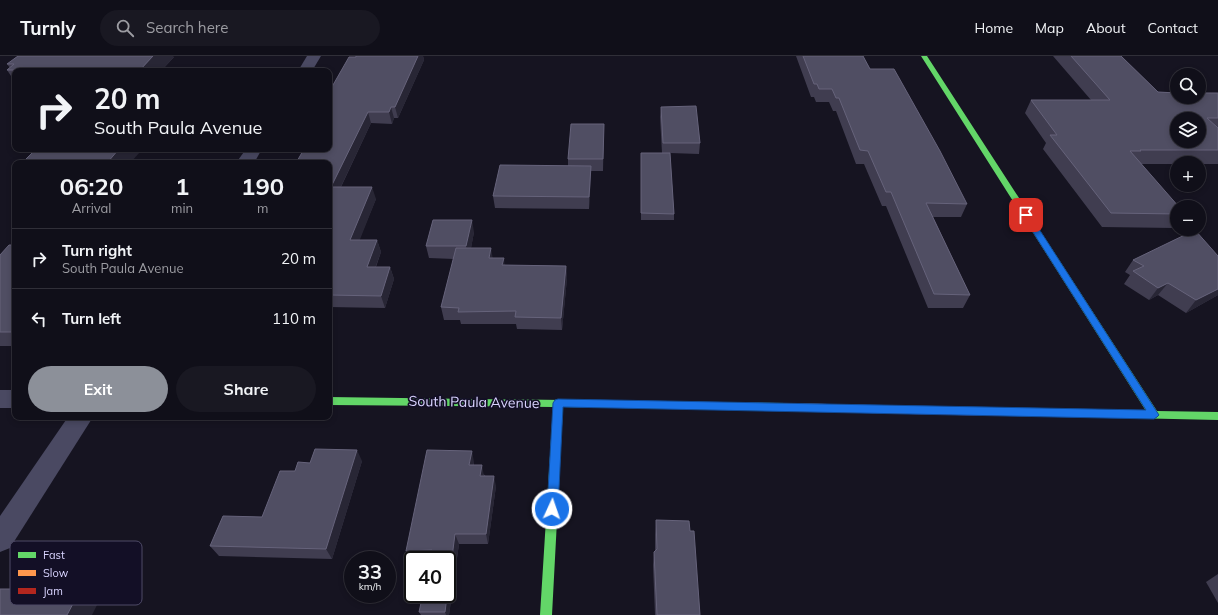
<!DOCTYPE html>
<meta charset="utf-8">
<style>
body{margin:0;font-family:Mulish,sans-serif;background:#191822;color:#f1f3f6;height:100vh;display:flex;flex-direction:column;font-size:15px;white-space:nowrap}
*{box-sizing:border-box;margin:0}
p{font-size:13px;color:#9c9ca2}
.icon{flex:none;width:22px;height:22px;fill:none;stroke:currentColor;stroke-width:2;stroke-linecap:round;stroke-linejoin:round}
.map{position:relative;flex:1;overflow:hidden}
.details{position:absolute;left:12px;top:104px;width:320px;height:260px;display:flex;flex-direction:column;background:#100f19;border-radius:8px;box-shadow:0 2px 6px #0003,0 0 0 1px #302f38}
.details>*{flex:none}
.hud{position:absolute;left:12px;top:12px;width:320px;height:84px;border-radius:8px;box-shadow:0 2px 6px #0003,0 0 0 1px #302f38;background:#100f19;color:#f1f3f6;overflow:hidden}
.buttons{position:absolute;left:1170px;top:12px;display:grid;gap:8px}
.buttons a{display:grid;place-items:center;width:36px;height:36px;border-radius:50%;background:#100f19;box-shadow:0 2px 6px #0003,0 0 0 1px #302f38;font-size:20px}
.speed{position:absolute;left:344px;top:495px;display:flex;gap:8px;font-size:20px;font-weight:700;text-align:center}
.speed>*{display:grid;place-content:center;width:52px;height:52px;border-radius:50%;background:#100f19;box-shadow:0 2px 6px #0003,0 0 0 1px #302f38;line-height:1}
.speed small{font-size:10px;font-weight:400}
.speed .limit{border:2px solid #111;border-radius:6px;background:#fff;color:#111}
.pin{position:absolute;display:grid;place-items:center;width:34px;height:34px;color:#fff;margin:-17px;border-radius:8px;box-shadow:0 2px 6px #0006}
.me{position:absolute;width:44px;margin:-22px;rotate:3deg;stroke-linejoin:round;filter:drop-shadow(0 0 3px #0008)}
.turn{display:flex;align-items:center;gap:14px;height:84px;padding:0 16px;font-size:18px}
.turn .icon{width:52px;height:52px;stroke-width:2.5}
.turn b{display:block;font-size:28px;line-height:34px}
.eta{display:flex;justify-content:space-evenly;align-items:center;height:68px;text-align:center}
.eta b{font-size:24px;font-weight:700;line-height:28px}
.button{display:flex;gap:8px;margin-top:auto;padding:8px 16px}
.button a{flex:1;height:46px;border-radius:24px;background:#8c9099;color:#fff;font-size:16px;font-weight:700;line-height:46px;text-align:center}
.button a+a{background:#191822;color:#f1f3f6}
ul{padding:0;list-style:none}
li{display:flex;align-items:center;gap:12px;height:60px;padding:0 16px;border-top:1px solid #302f38}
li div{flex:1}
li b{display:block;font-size:15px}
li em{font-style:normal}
header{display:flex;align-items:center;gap:24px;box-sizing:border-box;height:56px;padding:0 20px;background:#100f19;border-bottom:1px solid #302f38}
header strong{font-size:19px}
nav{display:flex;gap:22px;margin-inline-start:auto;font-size:14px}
.search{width:280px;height:36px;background:#191822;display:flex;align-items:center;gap:10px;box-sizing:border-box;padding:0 14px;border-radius:22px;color:#9c9ca2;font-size:15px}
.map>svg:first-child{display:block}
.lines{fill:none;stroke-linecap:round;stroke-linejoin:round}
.street{fill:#4a4962;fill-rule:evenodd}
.fast{fill:#63d668;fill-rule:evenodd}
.slow{fill:#ff974d;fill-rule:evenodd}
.jam{fill:#b3261e;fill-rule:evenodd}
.wall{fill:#403d50}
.shaded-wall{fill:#282635}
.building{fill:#504e63;stroke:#66637b;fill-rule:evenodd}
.route{fill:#1a73e8;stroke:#114b97}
.labels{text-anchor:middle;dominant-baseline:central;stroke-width:3.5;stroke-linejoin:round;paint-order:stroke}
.street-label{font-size:14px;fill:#d9d4ff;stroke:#130f26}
.key{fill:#130f26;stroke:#4e4a67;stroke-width:1}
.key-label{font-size:11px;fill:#d9d4ff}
</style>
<header>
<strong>Turnly</strong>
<div class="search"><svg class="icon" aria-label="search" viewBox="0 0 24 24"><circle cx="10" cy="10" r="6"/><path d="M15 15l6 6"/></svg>Search here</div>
<nav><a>Home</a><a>Map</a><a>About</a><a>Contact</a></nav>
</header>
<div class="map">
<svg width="1218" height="559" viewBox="0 0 1218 559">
<rect width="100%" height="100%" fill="#161421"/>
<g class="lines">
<g class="street">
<polygon points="307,0 321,0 312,15 298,15"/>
<polygon points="246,93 262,93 254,107 236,107"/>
<rect x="0" y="334" width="15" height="18"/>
<polygon points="68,361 93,361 10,492 0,496 0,460"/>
</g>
<g class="fast">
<polygon points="921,0 927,0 1157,355 1218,356 1218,364 995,359 994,356 995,353 999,352 1146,355"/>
<polygon points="329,341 786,347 789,348 791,351 789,354 786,355 563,351 552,559 540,559 553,351 329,349"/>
</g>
<polygon class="slow" points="786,347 909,350 912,351 914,354 912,357 909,358 786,355 783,354 781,351 783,348"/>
<polygon class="jam" points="909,350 999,352 1003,353 1004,356 1003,359 999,360 909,358 906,357 904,354 906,351"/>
</g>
<g class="wall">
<polygon points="356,0 423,0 424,4 398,62 394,62 392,68 371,67 341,131 376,143 359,184 377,184 381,196 376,211 390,211 394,223 385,252 329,251 329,36"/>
<polygon points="796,0 863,0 870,13 967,148 961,161 933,161 970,239 963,252 928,252 886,150 882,150 864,108 856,108 836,55 833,55 829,46 816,46 814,41 811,41"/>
<polygon points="1053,0 1121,0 1158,36 1218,37 1218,108 1199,108 1199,107 1177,107 1177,108 1141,108 1177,151 1177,169 1174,172 1102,171 1043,93 1046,87 1025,57 1031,44 1091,44"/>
<polygon points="174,1 161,15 15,15 15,26 7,14 10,12 7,8"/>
<polygon points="661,51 700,87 699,98 670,97 674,158 674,164 641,164 641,97 662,97 660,61"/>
<polygon points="604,68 603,115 591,115 589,153 495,152 493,140 568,110 568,103"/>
<polygon points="474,176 471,192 493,202 505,209 566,210 567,222 562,274 517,273 516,268 461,268 460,264 444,264 441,251 454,203 429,202 426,190"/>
<polygon points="15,189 15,290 0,290 0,199"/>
<polygon points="1218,200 1218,239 1186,257 1158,239 1149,244 1124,228 1130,219 1125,216 1133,204"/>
<polygon points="362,405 332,503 219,500 210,490 262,461 295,415 310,407"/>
<polygon points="474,406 474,409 496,430 488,488 459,488 449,559 421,559 419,556 447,504 413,504 413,505 411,505 406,495"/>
<polygon points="656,464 690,475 700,559 655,559 653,509 654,496 655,495 655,478"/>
<polygon points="1218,518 1218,547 1206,526"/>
</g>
<g class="shaded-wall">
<polygon points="153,0 173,0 174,1 161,15 140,15 140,14"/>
<polygon points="418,0 423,0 424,4 398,62 395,51"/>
<polygon points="391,51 394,62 392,68 389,56"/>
<polygon points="368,56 371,67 335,143 331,131"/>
<polygon points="119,93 138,93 140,96 130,107 107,107"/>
<polygon points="591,110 591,122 589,153 589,141"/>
<polygon points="372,131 376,143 355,196 350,184"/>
<polygon points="472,164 474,176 469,203 466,190"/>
<polygon points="377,184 381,196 371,223 367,211"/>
<polygon points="491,192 493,204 489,202"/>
<polygon points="504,202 505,214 502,209"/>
<polygon points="566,210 567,222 562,274 561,262"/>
<polygon points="390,211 394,223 385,252 381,240"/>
<polygon points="1168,227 1158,239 1149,244 1158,232"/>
<polygon points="1218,233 1218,239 1186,257 1196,244"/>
<polygon points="357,394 362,405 332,503 326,493"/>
<polygon points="472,395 474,406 472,420 469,409"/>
<polygon points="482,409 484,420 480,420"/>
<polygon points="494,420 496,430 488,488 486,478"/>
<polygon points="455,478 459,488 449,559 446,559 445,556"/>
<polygon points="92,489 108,503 102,516 110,523 92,559 67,559 82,508"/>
</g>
<g class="building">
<polygon points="18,0 153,0 140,14 7,14 14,8 7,8"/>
<polygon points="356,0 418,0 395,51 391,51 389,56 368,56 331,131 372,131 350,184 377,184 367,211 390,211 381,240 329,239 329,107 296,107 304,93 329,93 329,50 332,44 329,44 329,36 349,1 356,1"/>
<polygon points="803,0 863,0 870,13 894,13 940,95 967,148 926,147 970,239 934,238 891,136 886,136 868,95 860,94 839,42 836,42 832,33 819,33 817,28 814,28"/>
<path d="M1071,0H1121L1158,36L1177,37V41H1199V37H1218V62H1207L1218,72V94H1140L1141,95H1130L1179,151H1177V158L1111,157L1050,79H1057L1031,44H1110ZM1177,63H1199V85H1177Z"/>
<polygon points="696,50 700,87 663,87 661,51"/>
<polygon points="571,68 604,68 603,103 568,103"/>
<polygon points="36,93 119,93 107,107 22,107"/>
<polygon points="641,97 670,97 674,158 641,157"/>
<polygon points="500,109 591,110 589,141 493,140"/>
<polygon points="433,164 472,164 466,190 426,190"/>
<polygon points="1195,174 1218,200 1218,233 1196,244 1168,227 1158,232 1133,215 1144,210 1133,204"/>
<polygon points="9,189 15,189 15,276 0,276 0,199"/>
<polygon points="456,192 491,192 489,202 504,202 502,209 566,210 561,262 515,261 516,255 458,256 459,252 441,251"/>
<polygon points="315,393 357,394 326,493 210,490 223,460 262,461 280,415 295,415 298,406 310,407"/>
<polygon points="427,394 472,395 469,409 482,409 480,420 494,420 486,478 455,478 445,556 419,556 423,538 447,538 447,504 430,504 432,494 406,495"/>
<polygon points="656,464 689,465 690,475 694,475 700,559 657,559 654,496 657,493"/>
<polygon points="43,489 92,489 82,508 94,508 67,559 0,559 0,533 13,533 27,510 30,510"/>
</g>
<polygon class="route" points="1026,157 1030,159 1157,356 1159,359 1157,361 1154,363 563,351 558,453 556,456 552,458 548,456 547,453 553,347 555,344 558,343 1146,354 1022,159"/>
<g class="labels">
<g class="street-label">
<text transform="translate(474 346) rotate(1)">South Paula Avenue</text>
</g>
</g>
<rect x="10" y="485" width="132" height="64" rx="6" class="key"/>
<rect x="18" y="496" width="18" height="6" fill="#63d668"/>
<rect x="18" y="514" width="18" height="6" fill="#ff974d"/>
<rect x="18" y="532" width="18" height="6" fill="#b3261e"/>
<g class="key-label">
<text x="43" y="503">Fast</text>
<text x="43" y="521">Slow</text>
<text x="43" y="539">Jam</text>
</g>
</svg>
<div class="buttons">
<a><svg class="icon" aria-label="search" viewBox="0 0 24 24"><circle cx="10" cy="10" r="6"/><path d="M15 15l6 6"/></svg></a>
<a><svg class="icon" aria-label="layers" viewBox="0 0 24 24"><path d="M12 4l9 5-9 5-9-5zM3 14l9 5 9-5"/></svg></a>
<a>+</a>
<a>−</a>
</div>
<div class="speed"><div>33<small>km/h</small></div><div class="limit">40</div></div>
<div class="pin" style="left:1026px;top:159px;background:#d93025"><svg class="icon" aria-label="arrive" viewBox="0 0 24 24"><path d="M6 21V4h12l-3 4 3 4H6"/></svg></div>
<svg class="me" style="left:552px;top:453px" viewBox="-20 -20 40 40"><circle r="17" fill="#1a73e8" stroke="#fff" stroke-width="3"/><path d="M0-11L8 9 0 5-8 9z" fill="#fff"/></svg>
<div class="hud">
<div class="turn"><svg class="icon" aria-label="right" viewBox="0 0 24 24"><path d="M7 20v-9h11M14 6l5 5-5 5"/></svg><div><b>20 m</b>South Paula Avenue</div></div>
</div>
<section class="details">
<div class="eta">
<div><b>06:20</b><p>Arrival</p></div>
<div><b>1</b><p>min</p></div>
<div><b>190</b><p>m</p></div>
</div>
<ul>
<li><svg class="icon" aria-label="right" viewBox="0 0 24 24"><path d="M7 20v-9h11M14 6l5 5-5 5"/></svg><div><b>Turn right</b><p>South Paula Avenue</p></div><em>20 m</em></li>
<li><svg class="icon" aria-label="left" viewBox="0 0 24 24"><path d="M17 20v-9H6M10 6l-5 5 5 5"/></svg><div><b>Turn left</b></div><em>110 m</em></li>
</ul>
<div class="button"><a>Exit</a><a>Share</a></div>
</section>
</div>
